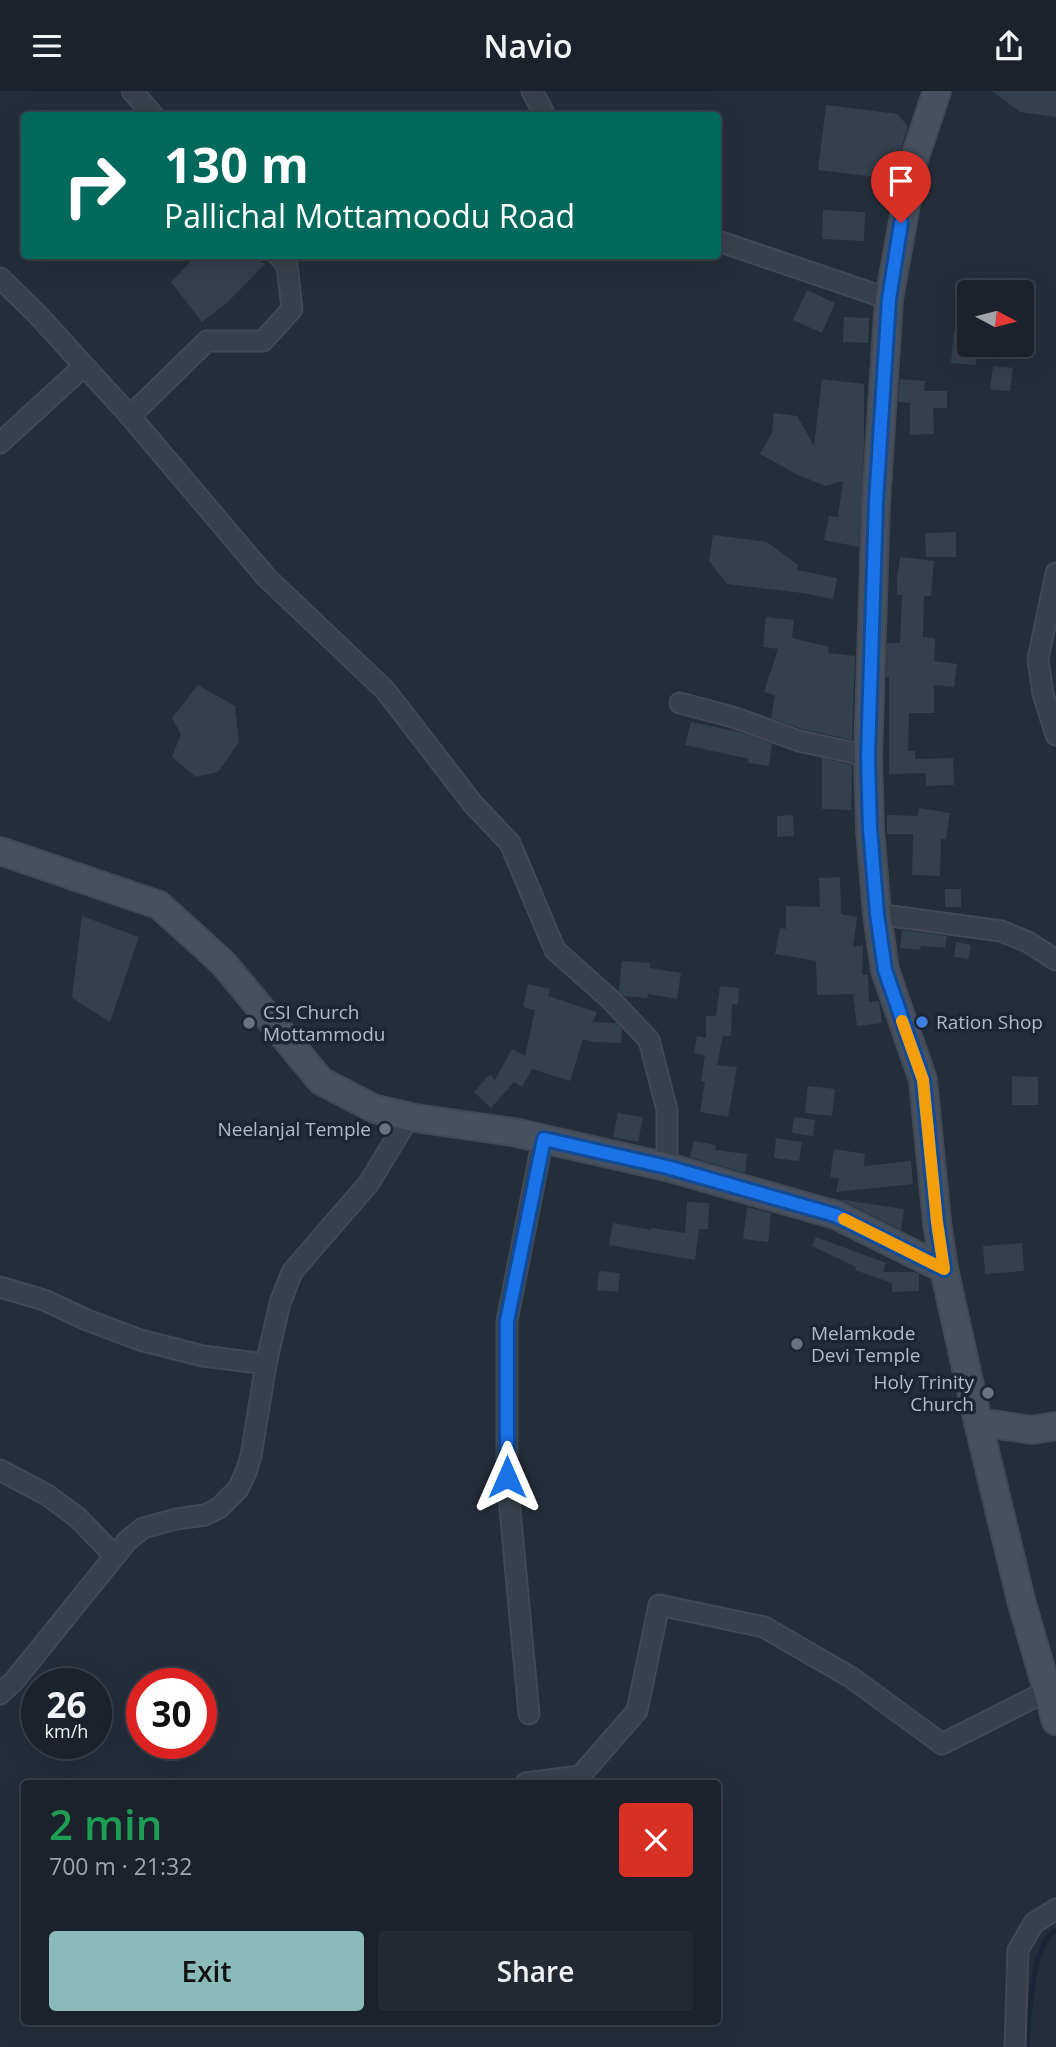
<!DOCTYPE html>
<meta charset="utf-8">
<style>
body{margin:0;font-family:"Open Sans",sans-serif;background:#242a34;color:#f1f3f6;height:100vh;display:flex;flex-direction:column;font-size:26px;white-space:nowrap}
*{box-sizing:border-box;margin:0}
p{font-size:23px;color:#a0a4a9}
.icon{flex:none;width:38px;height:38px;fill:none;stroke:currentColor;stroke-width:2;stroke-linecap:round;stroke-linejoin:round}
.map{position:relative;flex:1;overflow:hidden}
.drawer{position:absolute;left:21px;top:1689px;width:700px;height:245px;display:flex;flex-direction:column;background:#1b222c;border-radius:7px;box-shadow:0 7px 28px #0002,0 0 0 2px #393f48}
.drawer>*{flex:none}
.hud{position:absolute;left:21px;top:21px;width:700px;height:147px;border-radius:7px;box-shadow:0 7px 28px #0002,0 0 0 2px #393f48;background:#00695c;color:#fff;overflow:hidden}
.needle{width:46px;rotate:97deg}
.buttons{position:absolute;left:957px;top:189px;display:grid;gap:14px}
.buttons a{display:grid;place-items:center;width:77px;height:77px;border-radius:7px;background:#1b222c;box-shadow:0 7px 28px #0002,0 0 0 2px #393f48;font-size:35px}
.speed{position:absolute;left:21px;top:1577px;display:flex;gap:14px;font-size:35px;font-weight:700;text-align:center}
.speed>*{display:grid;place-content:center;width:91px;height:91px;border-radius:50%;background:#1b222c;box-shadow:0 7px 28px #0002,0 0 0 2px #393f48;line-height:1}
.speed small{font-size:18px;font-weight:400}
.speed .limit{border:10px solid #d22;background:#fff;color:#111}
.pin{position:absolute;display:grid;place-items:center;width:60px;height:60px;color:#fff;margin:-72px -30px;border-radius:50% 50% 50% 0;rotate:-45deg;box-shadow:0 0 7px #0007}
.pin .icon{rotate:45deg}
.me{position:absolute;width:77px;margin:-38px;rotate:0deg;stroke-linejoin:round;filter:drop-shadow(0 0 5px #0008)}
.turn{display:flex;align-items:center;gap:24px;height:147px;padding:0 28px;font-size:32px}
.turn .icon{width:91px;height:91px;stroke-width:2.5}
.turn b{display:block;font-size:49px;line-height:60px}
.round{display:grid;place-items:center;flex:none;width:74px;height:74px;border-radius:7px;background:#242a34}
.head{display:flex;align-items:center;justify-content:space-between;height:119px;padding:0 28px}
h1{font-size:42px;font-weight:600;line-height:52px;color:#1e9e55}
.button{display:flex;gap:14px;margin-top:auto;padding:14px 28px}
.button a{flex:1;height:80px;border-radius:7px;background:#8bbbb9;color:#111;font-size:28px;font-weight:600;line-height:80px;text-align:center}
.button a+a{background:#242a34;color:#f1f3f6}
header{display:flex;justify-content:space-between;align-items:center;height:91px;padding:0 28px;background:#1b222c;font-size:32px;font-weight:600}
.map>svg:first-child{display:block}
.lines{fill:none;stroke-linecap:round;stroke-linejoin:round}
.stream{stroke:#182638;stroke-width:5}
.building{fill:#33404e}
.street-casing{stroke:#414954;stroke-width:23}
.secondary-casing{stroke:#414954;stroke-width:30}
.street{stroke:#38404b;stroke-width:19}
.secondary{stroke:#46505e;stroke-width:26}
.route-casing{stroke:#114b97;stroke-width:18}
.route{stroke:#1a73e8;stroke-width:12}
.slow{stroke:#f59e0b;stroke-width:12}
.shop-dot{fill:#3f7fe0;stroke:#1d2530;stroke-width:2.5}
.worship-dot{fill:#6b7280;stroke:#1d2530;stroke-width:2.5}
.labels{text-anchor:middle;dominant-baseline:central;stroke-width:7;stroke-linejoin:round;paint-order:stroke}
.poi-label{font-size:19px;fill:#b3bbc6;stroke:#1d2530;text-anchor:start}
</style>
<header><svg class="icon" aria-label="menu" viewBox="0 0 24 24"><path d="M4 6h16M4 12h16M4 18h16"/></svg>Navio<svg class="icon" aria-label="share" viewBox="0 0 24 24"><path d="M12 15V3M7 8l5-5 5 5M5 13v7h14v-7"/></svg></header>
<div class="map">
<svg width="1056" height="1956" viewBox="0 0 1056 1956">
<rect width="100%" height="100%" fill="#242e3a"/>
<g class="lines">
<path class="stream" d="M1027,1956C1030,1927 1030,1854 1056,1839"/>
</g>
<g class="building">
<polygon points="992,0 1056,0 1056,26 1020,21"/>
<polygon points="826,14 898,23 908,36 899,64 895,85 876,86 818,79"/>
<polygon points="823,119 865,121 864,150 822,148"/>
<polygon points="197,164 250,164 265,173 227,212 202,231 171,191"/>
<polygon points="807,199 835,212 822,242 793,229"/>
<polygon points="844,226 869,227 868,252 843,251"/>
<polygon points="954,240 970,241 970,254 977,254 976,274 951,272"/>
<polygon points="993,275 1013,277 1010,300 990,298"/>
<polygon points="822,288 864,293 864,351 859,456 824,449 829,425 838,426 843,390 826,395 798,384 760,363 772,342 774,322 797,325 814,355"/>
<polygon points="900,288 925,290 924,300 947,300 947,317 933,317 934,343 910,344 910,312 898,311"/>
<polygon points="956,441 956,466 926,466 925,442"/>
<polygon points="713,444 767,451 798,474 797,479 837,487 833,508 803,502 727,493 709,470"/>
<polygon points="900,466 934,470 931,505 924,505 923,546 935,547 934,570 957,573 954,596 934,594 934,622 909,622 908,660 915,660 915,668 953,667 954,694 926,695 926,682 889,683 889,586 886,586 887,552 900,552 902,504 897,504 897,489"/>
<polygon points="766,526 794,529 792,547 829,556 828,562 855,565 852,649 802,638 771,627 775,604 764,601 778,558 763,556"/>
<polygon points="198,594 235,615 239,651 218,681 196,686 172,666 181,643 172,627"/>
<polygon points="691,631 739,641 772,653 769,675 748,672 749,668 685,654"/>
<polygon points="822,667 852,674 851,719 822,718"/>
<polygon points="919,717 950,722 946,748 941,748 940,785 912,784 913,743 887,743 887,724 918,725"/>
<polygon points="793,724 794,745 777,746 777,725"/>
<polygon points="840,786 841,823 857,826 853,855 863,855 862,884 868,884 869,911 879,910 882,932 857,935 853,903 817,904 816,870 775,863 780,837 786,838 786,815 820,816 819,787"/>
<rect x="945" y="798" width="16" height="18"/>
<polygon points="82,825 139,846 110,931 72,907"/>
<polygon points="902,839 947,845 945,857 921,855 920,859 900,857"/>
<polygon points="956,851 971,854 968,868 954,866"/>
<polygon points="622,870 650,872 650,877 681,882 677,908 648,903 647,907 624,905 619,900"/>
<polygon points="528,893 550,898 548,905 597,921 593,931 616,932 622,938 621,952 593,951 583,948 570,990 532,978 522,996 514,991 491,1017 474,1001 490,983 495,989 512,958 525,965 535,919 523,916"/>
<polygon points="720,895 739,897 738,914 732,913 731,945 723,945 717,974 737,976 728,1026 700,1021 705,991 701,990 705,964 694,962 697,945 706,947 706,925 716,925"/>
<polygon points="1012,985 1038,986 1038,1014 1012,1014"/>
<polygon points="808,995 835,998 832,1025 805,1022"/>
<polygon points="618,1022 643,1026 638,1051 613,1046"/>
<polygon points="794,1026 815,1029 813,1045 792,1042"/>
<polygon points="776,1047 802,1051 799,1070 774,1067"/>
<polygon points="694,1050 716,1054 715,1059 747,1063 745,1082 690,1066"/>
<polygon points="834,1058 865,1063 864,1075 911,1070 913,1093 836,1101 839,1087 830,1086"/>
<polygon points="837,1108 904,1118 901,1139 843,1110"/>
<polygon points="687,1111 709,1112 708,1138 699,1138 695,1169 609,1154 613,1132 651,1139 651,1137 685,1142"/>
<polygon points="747,1116 771,1122 768,1151 743,1148"/>
<polygon points="816,1146 886,1172 883,1181 914,1181 919,1183 919,1200 892,1201 892,1192 855,1179 856,1176 812,1155"/>
<polygon points="1022,1152 1024,1180 985,1183 983,1155"/>
<polygon points="599,1180 620,1182 618,1201 597,1199"/>
</g>
<g class="lines">
<defs>
<g id="street">
<polyline points="132,0 153,24"/>
<polyline points="532,0 545,24"/>
<polyline points="718,150 889,208"/>
<polyline points="278,164 287,174 292,218 263,250 207,250 130,325 267,487 385,599 473,713 510,752 555,859 611,909 649,949 667,1019 667,1076"/>
<polyline points="0,187 37,223 130,325"/>
<polyline points="0,352 84,275"/>
<polyline points="1056,482 1038,568 1043,603 1056,644"/>
<polyline points="680,612 733,626 799,650 868,665"/>
<polyline points="877,823 1001,840 1028,851 1056,869"/>
<polyline points="0,1196 44,1209 87,1229 140,1249 203,1265 266,1273"/>
<polyline points="0,1379 47,1404 77,1426 115,1465"/>
<polyline points="0,1603 14,1590 127,1450 143,1437 176,1428 205,1424 219,1417 238,1398 246,1381 251,1365 266,1273 280,1212 292,1181 369,1092 409,1026"/>
<polyline points="529,1623 507,1386 507,1230 543,1048"/>
<polyline points="526,1692 580,1685 637,1620 659,1514 764,1536 852,1587 942,1653 1047,1600"/>
<polyline points="1015,1956 1018,1859 1034,1832 1056,1818"/>
</g>
<g id="secondary">
<polyline points="937,0 914,69 889,208 876,411 868,665 870,738 877,823 885,879 923,989 937,1131 944,1178 978,1331 1021,1509 1056,1630"/>
<polyline points="0,760 159,814 223,872 321,990 375,1018 415,1027 513,1041 667,1076 836,1124 944,1178"/>
<polyline points="978,1331 1032,1339 1056,1335"/>
</g>
</defs>
<use href="#street" class="street-casing"/>
<use href="#secondary" class="secondary-casing"/>
<use href="#street" class="street"/>
<use href="#secondary" class="secondary"/>
</g>
<g class="lines">
<defs>
<polyline id="route" points="507,1386 507,1230 544,1048 667,1076 835,1124 944,1178 937,1131 923,989 885,879 877,823 870,738 868,665 876,411 889,208 901,132"/>
</defs>
<use href="#route" class="route-casing"/>
<use href="#route" class="route"/>
<polyline class="slow" points="844,1128 944,1178 937,1131 923,989 902,930"/>
</g>
<circle class="shop-dot" cx="922" cy="931" r="7"/>
<g class="worship-dot">
<circle cx="249" cy="932" r="7"/>
<circle cx="385" cy="1038" r="7"/>
<circle cx="797" cy="1253" r="7"/>
<circle cx="988" cy="1302" r="7"/>
</g>
<g class="labels">
<g class="poi-label">
<text x="263" y="921">CSI Church<tspan x="263" dy="22">Mottammodu</tspan></text>
<text x="936" y="931">Ration Shop</text>
<text x="371" y="1038" text-anchor="end">Neelanjal Temple</text>
<text x="811" y="1242">Melamkode<tspan x="811" dy="22">Devi Temple</tspan></text>
<text x="974" y="1291" text-anchor="end">Holy Trinity<tspan x="974" dy="22">Church</tspan></text>
</g>
</g>
</svg>
<div class="buttons">
<a><svg class="needle" viewBox="-14 -14 28 28"><path d="M0-13l5 13h-10z" fill="#e53935"/><path d="M0 13l5-13h-10z" fill="#a0a4a9"/></svg></a>
</div>
<div class="speed"><div>26<small>km/h</small></div><div class="limit">30</div></div>
<div class="pin" style="left:901px;top:132px;background:#d93025"><svg class="icon" aria-label="arrive" viewBox="0 0 24 24"><path d="M6 21V4h12l-3 4 3 4H6"/></svg></div>
<svg class="me" style="left:507px;top:1386px" viewBox="-20 -20 40 40"><path d="M0-17L14 15 0 8-14 15z" fill="#1a73e8" stroke="#fff" stroke-width="4"/></svg>
<div class="hud">
<div class="turn"><svg class="icon" aria-label="right" viewBox="0 0 24 24"><path d="M7 20v-9h11M14 6l5 5-5 5"/></svg><div><b>130 m</b>Pallichal Mottamoodu Road</div></div>
</div>
<section class="drawer">
<div class="head"><div><h1>2 min</h1><p>700 m · 21:32</p></div><a class="round" style="background:#d93025;color:#fff"><svg class="icon" aria-label="close" viewBox="0 0 24 24"><path d="M6 6l12 12M18 6L6 18"/></svg></a></div>
<div class="button"><a>Exit</a><a>Share</a></div>
</section>
</div>
